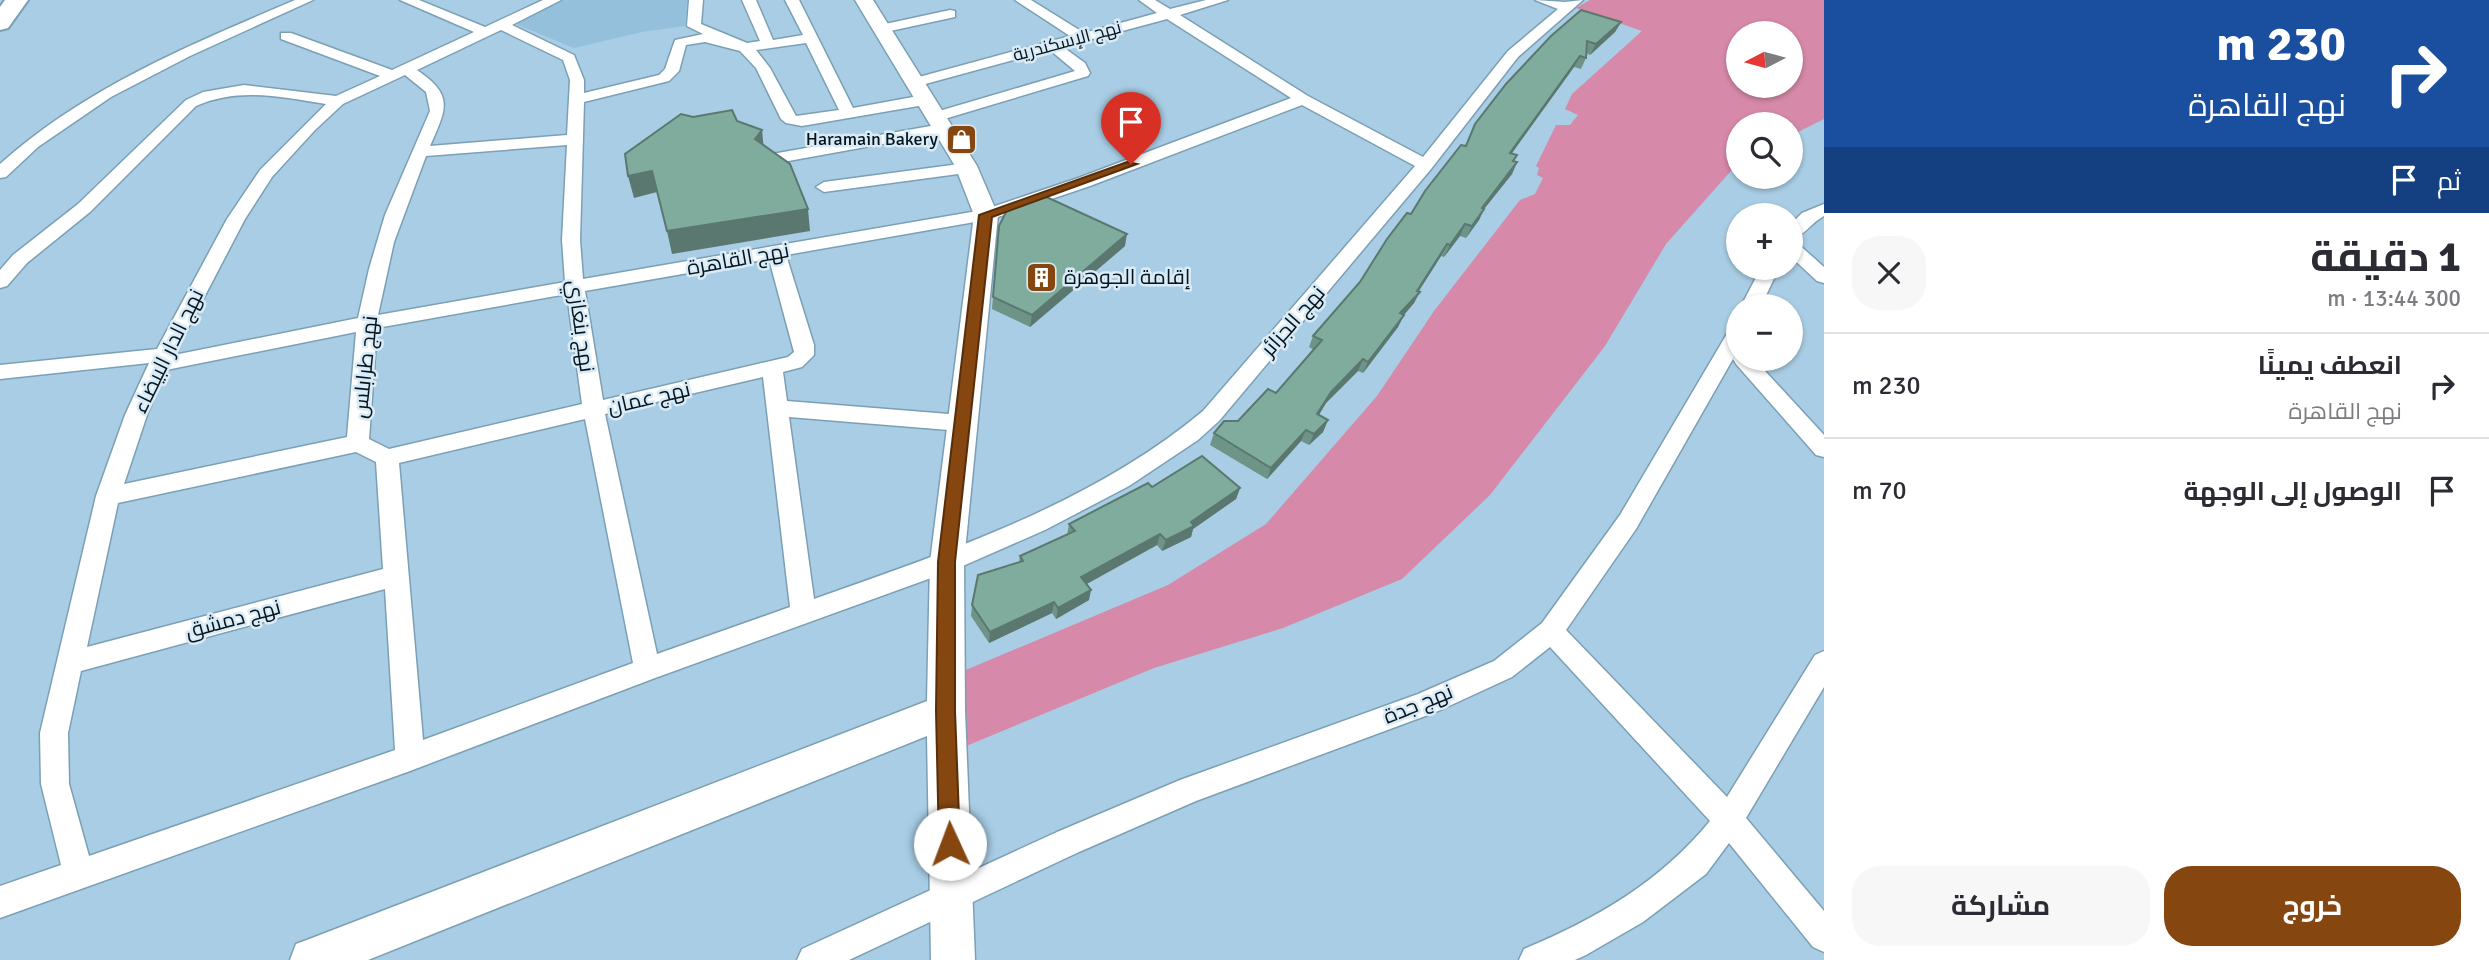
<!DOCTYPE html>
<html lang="ar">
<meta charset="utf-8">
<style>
body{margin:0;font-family:Signika,Cairo,sans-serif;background:#f7f7f7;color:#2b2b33;direction:rtl;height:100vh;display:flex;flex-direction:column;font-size:26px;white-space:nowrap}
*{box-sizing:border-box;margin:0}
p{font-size:23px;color:#7c7c81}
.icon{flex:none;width:38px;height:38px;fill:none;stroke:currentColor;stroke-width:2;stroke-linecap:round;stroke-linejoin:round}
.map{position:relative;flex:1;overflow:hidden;direction:ltr}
.sheet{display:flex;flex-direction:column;background:#fff;width:665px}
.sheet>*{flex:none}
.banner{background:#1a4fa0;color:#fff;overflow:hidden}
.needle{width:46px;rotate:264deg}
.tools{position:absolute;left:1726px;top:21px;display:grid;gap:14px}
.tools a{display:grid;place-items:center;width:77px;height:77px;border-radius:50%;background:#fff;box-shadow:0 2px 5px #0004;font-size:35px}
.pin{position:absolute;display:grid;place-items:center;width:60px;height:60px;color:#fff;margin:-72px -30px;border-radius:50% 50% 50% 0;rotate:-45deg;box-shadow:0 0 7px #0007}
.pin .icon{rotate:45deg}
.me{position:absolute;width:77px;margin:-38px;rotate:358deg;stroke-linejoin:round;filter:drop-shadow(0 0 5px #0008)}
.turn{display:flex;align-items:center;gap:24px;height:147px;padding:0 28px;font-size:32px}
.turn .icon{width:91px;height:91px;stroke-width:2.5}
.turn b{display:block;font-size:49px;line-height:60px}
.then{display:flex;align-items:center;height:66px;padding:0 28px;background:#0003;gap:14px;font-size:26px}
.round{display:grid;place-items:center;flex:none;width:74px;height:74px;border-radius:28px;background:#f7f7f7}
.headline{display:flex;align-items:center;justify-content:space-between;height:119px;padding:0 28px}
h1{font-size:42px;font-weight:700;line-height:52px}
.cta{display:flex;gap:14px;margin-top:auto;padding:14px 28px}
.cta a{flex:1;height:80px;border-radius:28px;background:#864610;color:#fff;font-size:28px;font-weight:700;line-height:80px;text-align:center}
.cta a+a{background:#f7f7f7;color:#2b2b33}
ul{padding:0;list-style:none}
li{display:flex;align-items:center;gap:21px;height:105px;padding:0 28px;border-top:2px solid #e1e1e2}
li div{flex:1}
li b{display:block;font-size:26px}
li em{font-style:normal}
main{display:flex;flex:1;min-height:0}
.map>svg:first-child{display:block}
.built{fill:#94c0db}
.green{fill:#d689a8;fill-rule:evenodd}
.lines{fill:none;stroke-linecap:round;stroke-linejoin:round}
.street-casing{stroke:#7ba0b5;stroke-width:3}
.secondary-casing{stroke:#7ba0b5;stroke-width:3}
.highway-casing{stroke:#7ba0b5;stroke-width:4}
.street{fill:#fff;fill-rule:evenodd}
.secondary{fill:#fff;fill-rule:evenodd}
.highway{fill:#fff;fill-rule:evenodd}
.wall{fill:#6e9488}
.shaded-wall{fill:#5a786f}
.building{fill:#80ac9e;stroke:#5a786f;stroke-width:2}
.route{fill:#864610;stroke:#572e0a;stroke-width:2}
.labels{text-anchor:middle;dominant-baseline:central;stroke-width:5;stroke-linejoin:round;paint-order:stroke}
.far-street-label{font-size:18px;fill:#06141c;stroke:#d8ebf7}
.far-poi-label{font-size:18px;fill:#06141c;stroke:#d8ebf7;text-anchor:end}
.street-label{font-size:21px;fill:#06141c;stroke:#d8ebf7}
.poi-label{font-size:21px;fill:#06141c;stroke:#d8ebf7;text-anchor:start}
</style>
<main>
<section class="sheet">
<div class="banner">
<div class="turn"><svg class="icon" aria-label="right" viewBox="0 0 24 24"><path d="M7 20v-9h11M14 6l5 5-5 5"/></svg><div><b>230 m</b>نهج القاهرة</div></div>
<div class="then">ثم<svg class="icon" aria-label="arrive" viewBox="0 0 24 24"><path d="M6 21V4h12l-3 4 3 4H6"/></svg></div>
</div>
<div class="headline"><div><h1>1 دقيقة</h1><p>300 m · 13:44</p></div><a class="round"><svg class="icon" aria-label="close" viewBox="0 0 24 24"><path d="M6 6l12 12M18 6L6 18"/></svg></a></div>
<ul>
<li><svg class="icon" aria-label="right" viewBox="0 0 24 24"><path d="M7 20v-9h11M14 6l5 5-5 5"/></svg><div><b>انعطف يمينًا</b><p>نهج القاهرة</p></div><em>230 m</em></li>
<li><svg class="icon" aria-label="arrive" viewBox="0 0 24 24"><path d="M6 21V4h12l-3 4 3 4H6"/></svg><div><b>الوصول إلى الوجهة</b></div><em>70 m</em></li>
</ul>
<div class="cta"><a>خروج</a><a>مشاركة</a></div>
</section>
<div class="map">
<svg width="1824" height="960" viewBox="0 0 1824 960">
<rect width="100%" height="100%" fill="#a8cde4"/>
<polygon class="built" points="558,0 687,0 685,26 642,32 574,48 518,25 519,18"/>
<path class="green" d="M1590,0H1824V119L1790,136V124H1738V163L1666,244L1605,346L1490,495L1402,579L1283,628L1154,668L959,749L961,672L1168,585L1266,524L1377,396L1434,311L1520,200L1535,194L1543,178L1537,175L1539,168L1536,166L1556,125H1570L1578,115L1565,109L1572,94L1642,31L1576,8ZM1738,33H1790V86H1738Z"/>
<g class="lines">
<defs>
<g id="street">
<path d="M295,0H313L190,56L111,97L38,147L6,177L0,178V164C86,87 190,45 295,0Z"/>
<path d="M400,0H419L485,27L543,0H561L512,25L574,55L584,80V93L659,75L665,69L675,40L703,34L687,26L689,0H703L701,24L747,43L760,41L742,0H756L773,40L803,35L785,0H799L853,108L924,95L932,100L924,105L802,126L786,123L781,119L756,68L740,51L705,42L686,45L679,71L669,81L584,102L580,240L583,279L983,210L1078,178L1291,98L1167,19L1063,47L1085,63L1090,73L1088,76L941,120H929L927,117L929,114L1075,71L1050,50L918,86H908L906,83L908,80L1070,36L1015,0H1031L1084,33L1157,13L1139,0H1155L1170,9L1206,0H1228L1180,15L1308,96L1423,157L1508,51L1558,9L1535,0L1565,2L1583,0L1518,57L1431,169L1219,421L1198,440L1129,486L1045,530L956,569L655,678L410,771L0,918V886L61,865L41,784L40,733L96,496L125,415L149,363L0,379V365L157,349L227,219L260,170L326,104C281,97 239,87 196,106L90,212L27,263L7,286L0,288V270L13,255L78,204L186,100L203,92L244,85L336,96L380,76L281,39V33H291L392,70L474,32ZM501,30L563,60L570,80L567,135L430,146C446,109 455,96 417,70ZM806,43L839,110L796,116L770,68L756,50ZM405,75L426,92L430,111L385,215L369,269L358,318L174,355L245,219L272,177L315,130L343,104ZM1302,105L1415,166L1203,411C1092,504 949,551 814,599L789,417L961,431L969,428L972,423L969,418L961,415L787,401L783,372L802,367L814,355V345L786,255L992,219L1090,186ZM567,145L562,240L565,282L378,315L394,242L426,156ZM769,259L794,352L788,357L603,400L585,291ZM567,294L582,404L389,449L369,439L377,328ZM356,332L347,437L124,484L147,415L166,370ZM763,377L790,607L657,654L605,414ZM585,419L633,663L423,740L399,463ZM356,452L376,462L383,569L87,647L118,503ZM385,589L395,750L89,856L69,784L68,733L81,671Z"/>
<polygon points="950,10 955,11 955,17 881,33 874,29 876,26"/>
<polygon points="942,124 948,126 950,129 948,132 772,164 764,159 772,154"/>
<polygon points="967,163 973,164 975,168 973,172 824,192 816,187 824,182"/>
<path d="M1824,204V216C1812,222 1803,237 1790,240V225L1802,213Z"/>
<polygon points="1790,241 1796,242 1824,267 1824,283 1817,281 1790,256"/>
<polygon points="1761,268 1779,268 1761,306 1741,306"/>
<path d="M1738,326V350L1636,529L1566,630L1727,797L1815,655L1824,651V687L1746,818L1824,911V952L1813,947L1729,843L1706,874L1643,922L1586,955L1575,960H1519L1524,949C1596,919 1660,882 1710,821L1550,647L1512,677L1436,712L1196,801L1079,852L849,960H797L802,949L1057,832L1180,780L1418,694L1494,661L1542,623L1620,515L1728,332L1731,327Z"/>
<polygon points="1736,354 1738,359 1754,359 1824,435 1824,457 1816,455 1736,364 1733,359"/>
</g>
<polygon id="secondary" points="855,0 873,0 977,166 998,215 964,562 965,711 975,960 931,960 927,736 368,960 290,960 296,944 312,938 927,701 930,562 974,215 955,166"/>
<polygon id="highway" points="5,0 28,0 8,28 0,30 0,7"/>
</defs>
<use href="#street" class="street-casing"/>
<use href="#secondary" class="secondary-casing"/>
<use href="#highway" class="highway-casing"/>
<use href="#street" class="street"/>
<use href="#secondary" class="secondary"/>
<use href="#highway" class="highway"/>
</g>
<g class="wall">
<polygon points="1621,22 1615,32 1590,55 1586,53 1586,58 1581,69 1574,67 1512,153 1514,161 1517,162 1512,174 1484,209 1479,220 1466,238 1460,236 1444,257 1441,256 1419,291 1414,303 1404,315 1398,327 1363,373 1358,371 1326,403 1319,415 1328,420 1323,432 1309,445 1301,441 1267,479 1210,445 1214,433 1238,421 1276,393 1314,350 1309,347 1313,336 1360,282 1411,214 1466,146 1475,124 1506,84"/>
<polygon points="1125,246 1030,327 992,309 993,297"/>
<polygon points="1152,487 1240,488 1236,499 1193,529 1191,537 1162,551 1157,545 1087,584 1089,600 1056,619 1052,613 989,643 971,616 972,605 1019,562 1020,556 1067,535 1069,524"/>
</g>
<g class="shaded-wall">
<polygon points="1621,22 1615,32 1590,55 1596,44"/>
<polygon points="1580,56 1574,67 1504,164 1510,153"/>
<polygon points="762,130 764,151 755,139"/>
<polygon points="1517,162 1512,174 1476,219 1482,208"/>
<polygon points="652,171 657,192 634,198 628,176"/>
<polygon points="808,209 810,231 672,254 667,231"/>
<polygon points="1484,209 1479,220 1466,238 1472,226"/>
<polygon points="1465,224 1460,236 1444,257 1450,245"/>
<polygon points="1127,234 1125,246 1030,327 1032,315"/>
<polygon points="1447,244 1441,256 1416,295 1420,292 1414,303 1395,325 1400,313 1417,291"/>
<polygon points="1404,315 1398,327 1363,373 1368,362"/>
<polygon points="1363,359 1358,371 1326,403 1312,426 1317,414 1331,392"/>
<polygon points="1328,420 1323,432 1309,445 1314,434"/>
<polygon points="1306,430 1301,441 1267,479 1271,468"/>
<polygon points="1240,488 1236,499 1193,529 1191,537 1162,551 1166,540"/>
<polygon points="1160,534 1157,545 1079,588 1081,577"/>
<polygon points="1091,590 1089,600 1056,619 1058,608"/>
<polygon points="1054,602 1052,613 989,643 990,632"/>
</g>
<g class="building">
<polygon points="1581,10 1621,22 1596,44 1587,41 1586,58 1580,56 1510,153 1517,155 1513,161 1517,162 1482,208 1484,209 1472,226 1465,224 1450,245 1447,244 1417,291 1420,292 1400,313 1404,315 1368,362 1363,359 1331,392 1317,414 1328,420 1314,434 1306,430 1271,468 1214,433 1224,421 1238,421 1268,389 1276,393 1322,340 1313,336 1360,282 1387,239 1407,213 1411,214 1425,191 1461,145 1466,146 1475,124 1506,84 1551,36"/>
<polygon points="732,110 737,121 762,130 755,139 790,164 808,209 667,231 652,171 628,176 625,154 681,114 693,117"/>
<polygon points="1042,195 1127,234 1032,315 993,297 999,226 1007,210"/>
<polygon points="1202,456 1240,488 1191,522 1194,526 1166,540 1160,534 1081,577 1091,590 1058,608 1054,602 990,632 972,605 978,575 1023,561 1020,556 1075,531 1069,524 1148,483 1152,487"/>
</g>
<polygon class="route" points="1127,162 1137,164 992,217 955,562 955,711 960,844 957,851 950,854 942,851 939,844 936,711 938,562 979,215"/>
<defs>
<symbol id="shop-square" viewBox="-11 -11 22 22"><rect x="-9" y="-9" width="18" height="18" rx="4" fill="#864610" stroke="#d8ebf7"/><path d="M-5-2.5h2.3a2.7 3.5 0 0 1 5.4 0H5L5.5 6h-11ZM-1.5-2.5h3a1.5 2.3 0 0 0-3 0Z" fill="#fff"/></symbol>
<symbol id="building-square" viewBox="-11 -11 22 22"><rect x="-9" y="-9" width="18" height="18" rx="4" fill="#864610" stroke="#d8ebf7"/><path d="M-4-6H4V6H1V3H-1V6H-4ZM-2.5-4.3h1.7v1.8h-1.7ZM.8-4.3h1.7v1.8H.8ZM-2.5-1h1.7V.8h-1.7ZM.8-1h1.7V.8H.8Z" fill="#fff"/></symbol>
</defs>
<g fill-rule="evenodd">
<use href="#shop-square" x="944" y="122" width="35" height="35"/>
<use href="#building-square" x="1024" y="260" width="35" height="35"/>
</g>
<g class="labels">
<g class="far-street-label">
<text transform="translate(1067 41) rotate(-15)">نهج الإسكندرية</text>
</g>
<g class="far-poi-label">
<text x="938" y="139">Haramain Bakery</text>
</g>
<g class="street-label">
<text transform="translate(738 259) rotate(-10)">نهج القاهرة</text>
<text transform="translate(1293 321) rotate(-49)">نهج الجزائر</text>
<text transform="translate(581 326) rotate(82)">نهج بنغازي</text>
<text transform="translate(168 351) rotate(-64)">نهج الدار البيضاء</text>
<text transform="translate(365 367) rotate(-84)">نهج طرابلس</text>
<text transform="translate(649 398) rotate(-13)">نهج عمان</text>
<text transform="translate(233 619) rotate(-15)">نهج دمشق</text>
<text transform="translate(1418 704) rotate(-22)">نهج جدة</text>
</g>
<g class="poi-label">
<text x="1064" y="277">إقامة الجوهرة</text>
</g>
</g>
</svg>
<div class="tools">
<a><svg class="needle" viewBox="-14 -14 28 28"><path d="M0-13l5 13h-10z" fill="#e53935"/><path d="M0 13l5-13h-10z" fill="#7c7c81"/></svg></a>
<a><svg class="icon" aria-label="search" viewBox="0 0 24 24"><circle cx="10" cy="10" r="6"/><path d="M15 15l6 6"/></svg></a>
<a>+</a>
<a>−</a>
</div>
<div class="pin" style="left:1131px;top:164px;background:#d93025"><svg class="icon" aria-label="arrive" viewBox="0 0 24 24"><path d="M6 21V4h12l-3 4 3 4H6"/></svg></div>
<svg class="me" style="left:950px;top:844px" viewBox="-20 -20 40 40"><circle r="19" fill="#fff"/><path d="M0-13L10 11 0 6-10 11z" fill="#864610"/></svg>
</div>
</main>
